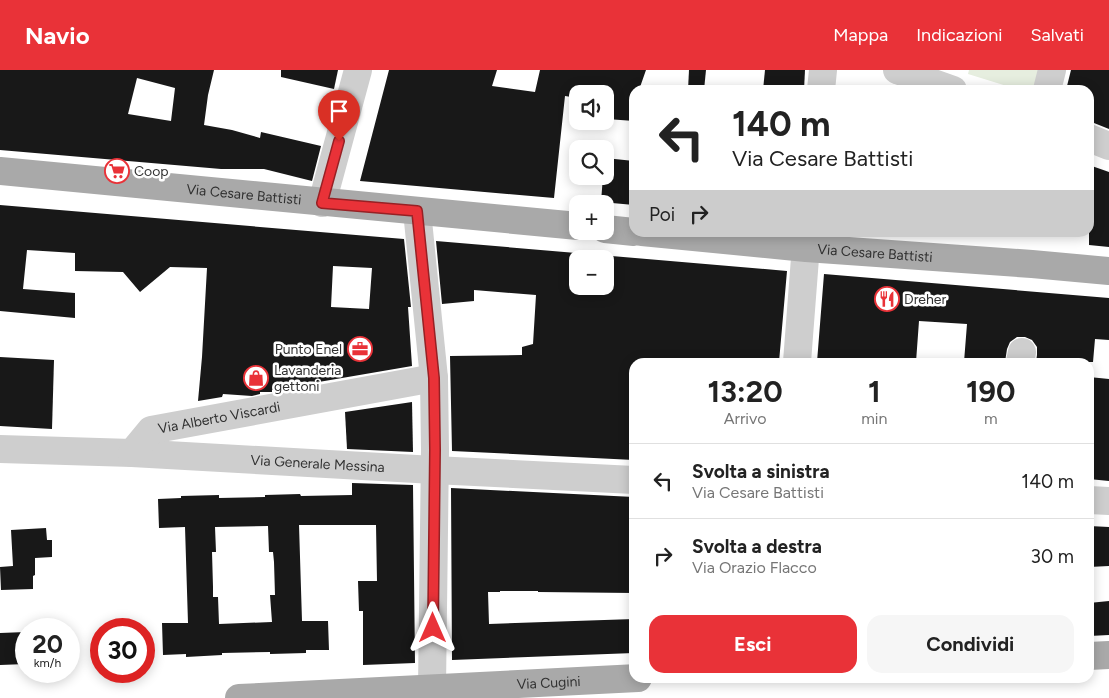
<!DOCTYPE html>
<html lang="it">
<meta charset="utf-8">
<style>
body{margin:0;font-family:Figtree,sans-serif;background:#f6f6f6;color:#222;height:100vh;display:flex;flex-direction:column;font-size:19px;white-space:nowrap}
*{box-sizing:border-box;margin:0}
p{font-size:16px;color:#767676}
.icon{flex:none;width:28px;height:28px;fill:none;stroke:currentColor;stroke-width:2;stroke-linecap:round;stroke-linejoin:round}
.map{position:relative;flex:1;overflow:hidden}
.side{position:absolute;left:629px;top:288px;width:465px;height:325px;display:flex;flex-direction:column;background:#fff;border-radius:15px;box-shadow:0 2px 12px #0003}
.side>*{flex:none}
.guide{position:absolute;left:629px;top:15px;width:465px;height:152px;border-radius:15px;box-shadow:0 2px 12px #0003;background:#fff;color:#222;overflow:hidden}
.fabs{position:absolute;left:569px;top:15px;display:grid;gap:10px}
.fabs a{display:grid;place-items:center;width:45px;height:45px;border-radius:10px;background:#fff;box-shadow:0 2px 12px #0003;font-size:25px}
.speed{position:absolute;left:15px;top:548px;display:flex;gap:10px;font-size:25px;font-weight:700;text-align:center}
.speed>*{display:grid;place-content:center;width:65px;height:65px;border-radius:50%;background:#fff;box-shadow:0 2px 12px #0003;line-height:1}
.speed small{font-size:12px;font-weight:400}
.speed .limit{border:8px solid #d22;background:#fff;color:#111}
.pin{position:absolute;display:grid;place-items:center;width:42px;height:42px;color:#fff;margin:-51px -21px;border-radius:50% 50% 50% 0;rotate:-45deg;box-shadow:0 0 5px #0007}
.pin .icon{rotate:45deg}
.me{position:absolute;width:55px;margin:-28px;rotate:0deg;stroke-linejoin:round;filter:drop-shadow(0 0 4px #0008)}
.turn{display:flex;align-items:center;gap:18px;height:105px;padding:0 20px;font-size:22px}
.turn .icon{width:65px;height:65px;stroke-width:2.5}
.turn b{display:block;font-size:35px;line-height:42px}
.then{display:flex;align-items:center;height:48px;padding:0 20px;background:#0003;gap:10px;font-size:19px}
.eta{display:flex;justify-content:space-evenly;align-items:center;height:85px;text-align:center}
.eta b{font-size:30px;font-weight:700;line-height:35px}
.action{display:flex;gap:10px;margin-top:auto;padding:10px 20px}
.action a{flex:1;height:58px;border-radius:15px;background:#e93238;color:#fff;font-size:20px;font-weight:700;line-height:58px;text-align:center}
.action a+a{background:#f6f6f6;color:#222}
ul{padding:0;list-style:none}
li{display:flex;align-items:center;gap:15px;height:75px;padding:0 20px;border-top:1px solid #e0e0e0}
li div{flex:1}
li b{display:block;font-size:19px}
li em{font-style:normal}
header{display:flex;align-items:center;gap:30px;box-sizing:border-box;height:70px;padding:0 25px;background:#e93238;color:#fff}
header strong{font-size:24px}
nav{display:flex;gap:28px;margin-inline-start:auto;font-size:18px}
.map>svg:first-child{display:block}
.green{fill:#e6eedf}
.building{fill:#181818;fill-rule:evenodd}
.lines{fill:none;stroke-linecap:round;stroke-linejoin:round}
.minor{stroke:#cecece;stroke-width:28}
.major{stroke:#a9a9a9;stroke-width:28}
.route-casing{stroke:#972024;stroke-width:12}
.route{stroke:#e93238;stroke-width:9}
.labels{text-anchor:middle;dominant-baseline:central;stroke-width:5;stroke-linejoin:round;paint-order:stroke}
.poi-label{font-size:14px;fill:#313131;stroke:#fff;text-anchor:start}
.street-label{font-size:14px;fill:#313131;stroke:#fff}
</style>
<header>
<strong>Navio</strong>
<nav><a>Mappa</a><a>Indicazioni</a><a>Salvati</a></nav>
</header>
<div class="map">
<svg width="1109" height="628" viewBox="0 0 1109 628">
<rect width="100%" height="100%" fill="#fff"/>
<polygon class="green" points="969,0 1043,0 1038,20 1020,20 968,4"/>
<g class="building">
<path d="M0,0H214L208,25L204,55L232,60L260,68L261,62L321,76L312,111L264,99H221L0,80ZM137,8L175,18L171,51L128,44Z"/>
<polygon points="281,0 338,0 334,19 281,7"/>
<polygon points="389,0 497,0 492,16 535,22 540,0 646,0 639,20 634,20 634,51 607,49 608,32 605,32 605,24 578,24 578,28 565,26 554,128 360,111"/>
<polygon points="689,0 706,0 704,20 688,20"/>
<polygon points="765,0 805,0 804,20 763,20"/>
<polygon points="1071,0 1109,0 1109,59 1089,51 1089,20 1066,20"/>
<polygon points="605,88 634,91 634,135 601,132 603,106 605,106"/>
<polygon points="1089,95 1109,102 1109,177 1089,175"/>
<path d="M0,135L404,169L411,237H408L412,296L272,320V322H260V324L252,326L223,324L222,327L198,331L202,287L207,198L170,197L140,222L123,202L75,201V183L27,180L23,219L75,223V248L0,241ZM333,196L372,198L369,239L331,237Z"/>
<path d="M436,171L787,201L779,292H634V390L452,381L450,286L522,285V277L533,274L536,225L474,220V231L442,234ZM578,189H605V216H578Z"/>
<polygon points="824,204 1109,228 1109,270 1095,269 1093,292 1036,292 1037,285 1037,277 1032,270 1025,267 1017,267 1010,272 1007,279 1005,292 964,292 967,254 919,251 916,292 817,292"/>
<polygon points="0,287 54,290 52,359 0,356"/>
<polygon points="1089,307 1109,309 1109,411 1089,409"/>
<polygon points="412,332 413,382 347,379 345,342"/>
<path d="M352,413L413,415L415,593L363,595V541H359L358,511H377L376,455H299L302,551H328L329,580H306V583L270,584V582L222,583V585L186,587V584L163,585L162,553H188L185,457L159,458L158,429L181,428V426L219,425V428L265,427V425L300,424L301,426L352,425ZM268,456L269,482H273L274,492L275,525H270L272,552L219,554L218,527H213V517L212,482H216L215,457Z"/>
<polygon points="451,418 634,427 634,523 538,522 538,521 500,521 500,522 488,522 489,554 634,549 634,583 452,590"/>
<polygon points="1089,456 1109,457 1109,496 1089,497"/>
<polygon points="46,458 47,470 52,470 52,487 35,488 35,505 33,506 33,519 1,520 0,497 13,496 11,460"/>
<polygon points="1109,531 1109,565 1089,566 1089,533"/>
<polygon points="26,562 26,594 0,595 0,563"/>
</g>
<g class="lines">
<g class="minor">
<polyline points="897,0 953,20"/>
<polyline points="821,20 823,0"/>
<polyline points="1047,20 1052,0"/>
<polyline points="1089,68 1109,76"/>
<polyline points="322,133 358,0"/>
<polyline points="417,141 434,308 435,380 432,618 422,628"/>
<polyline points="797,292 807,162"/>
<polyline points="1020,292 1022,282"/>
<path id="s1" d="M0,379L132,383L434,400L634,410"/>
<path id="s2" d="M132,383L151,360L434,308"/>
<polyline points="1089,430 1109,431"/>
</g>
<g class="major">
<path id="s3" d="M0,101L578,156"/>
<polyline points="605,159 634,162"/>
<path id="s4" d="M642,162L806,178L1032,194L1109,201"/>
<polyline points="1089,586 1109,585"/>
<path id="s5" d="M239,628L638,608"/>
</g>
</g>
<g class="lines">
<defs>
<polyline id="route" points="339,71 322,133 417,141 434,308 435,380 433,558"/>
</defs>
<use href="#route" class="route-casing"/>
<use href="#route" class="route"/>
</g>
<defs>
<symbol id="supermarket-ring" viewBox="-11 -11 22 22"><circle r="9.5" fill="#fff" stroke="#e93238" stroke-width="1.5"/><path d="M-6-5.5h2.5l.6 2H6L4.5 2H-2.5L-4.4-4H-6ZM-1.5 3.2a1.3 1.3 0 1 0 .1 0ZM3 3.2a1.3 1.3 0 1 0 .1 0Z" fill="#e93238"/></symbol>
<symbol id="restaurant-ring" viewBox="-11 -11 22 22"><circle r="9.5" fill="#fff" stroke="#e93238" stroke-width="1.5"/><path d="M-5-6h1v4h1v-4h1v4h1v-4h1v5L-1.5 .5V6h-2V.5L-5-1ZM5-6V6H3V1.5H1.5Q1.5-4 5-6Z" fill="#e93238"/></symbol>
<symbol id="office-ring" viewBox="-11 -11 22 22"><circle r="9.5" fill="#fff" stroke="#e93238" stroke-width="1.5"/><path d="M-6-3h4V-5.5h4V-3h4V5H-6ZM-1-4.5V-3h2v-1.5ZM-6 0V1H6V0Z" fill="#e93238"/></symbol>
<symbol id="shop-ring" viewBox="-11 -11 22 22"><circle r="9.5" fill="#fff" stroke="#e93238" stroke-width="1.5"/><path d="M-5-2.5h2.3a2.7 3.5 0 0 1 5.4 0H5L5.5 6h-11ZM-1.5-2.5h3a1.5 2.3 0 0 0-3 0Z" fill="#e93238"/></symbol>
</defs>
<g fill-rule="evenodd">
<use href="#supermarket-ring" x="103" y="87" width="28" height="28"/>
<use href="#restaurant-ring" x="873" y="215" width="28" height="28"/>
<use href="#office-ring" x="346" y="265" width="28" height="28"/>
<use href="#shop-ring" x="242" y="294" width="28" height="28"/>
</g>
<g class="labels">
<g class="poi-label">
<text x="134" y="101">Coop</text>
<text x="904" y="229">Dreher</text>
<text x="342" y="279" text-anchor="end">Punto Enel</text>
<text x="274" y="300">Lavanderia<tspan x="274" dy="16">gettoni</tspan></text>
</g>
<g class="street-label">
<text stroke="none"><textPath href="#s3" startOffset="245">Via Cesare Battisti</textPath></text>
<text stroke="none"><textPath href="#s4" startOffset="234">Via Cesare Battisti</textPath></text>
<text stroke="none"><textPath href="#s2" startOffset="99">Via Alberto Viscardi</textPath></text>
<text stroke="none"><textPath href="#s1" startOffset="318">Via Generale Messina</textPath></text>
<text stroke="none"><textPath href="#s5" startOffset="310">Via Cugini</textPath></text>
</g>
</g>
</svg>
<div class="fabs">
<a><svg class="icon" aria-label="sound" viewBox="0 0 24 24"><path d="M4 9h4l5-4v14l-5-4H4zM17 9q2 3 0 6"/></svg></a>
<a><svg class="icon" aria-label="search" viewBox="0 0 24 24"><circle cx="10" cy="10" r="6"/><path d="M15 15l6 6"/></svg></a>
<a>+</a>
<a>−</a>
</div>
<div class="speed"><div>20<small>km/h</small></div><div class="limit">30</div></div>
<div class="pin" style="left:339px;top:71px;background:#d93025"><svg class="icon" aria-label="arrive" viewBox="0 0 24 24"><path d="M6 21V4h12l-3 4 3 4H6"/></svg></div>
<svg class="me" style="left:433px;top:558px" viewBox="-20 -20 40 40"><path d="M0-17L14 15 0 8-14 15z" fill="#e93238" stroke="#fff" stroke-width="4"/></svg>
<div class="guide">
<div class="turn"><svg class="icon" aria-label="left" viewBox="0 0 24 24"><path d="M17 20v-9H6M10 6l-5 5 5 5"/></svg><div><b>140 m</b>Via Cesare Battisti</div></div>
<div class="then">Poi<svg class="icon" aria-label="right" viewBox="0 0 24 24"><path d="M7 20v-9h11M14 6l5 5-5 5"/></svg></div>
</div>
<section class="side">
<div class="eta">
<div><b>13:20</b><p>Arrivo</p></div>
<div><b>1</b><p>min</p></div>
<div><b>190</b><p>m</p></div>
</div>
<ul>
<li><svg class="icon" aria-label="left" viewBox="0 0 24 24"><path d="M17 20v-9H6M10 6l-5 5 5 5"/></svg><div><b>Svolta a sinistra</b><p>Via Cesare Battisti</p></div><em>140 m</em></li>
<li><svg class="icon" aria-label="right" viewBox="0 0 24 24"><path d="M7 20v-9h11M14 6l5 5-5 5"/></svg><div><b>Svolta a destra</b><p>Via Orazio Flacco</p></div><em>30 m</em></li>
</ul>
<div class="action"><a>Esci</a><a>Condividi</a></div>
</section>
</div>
